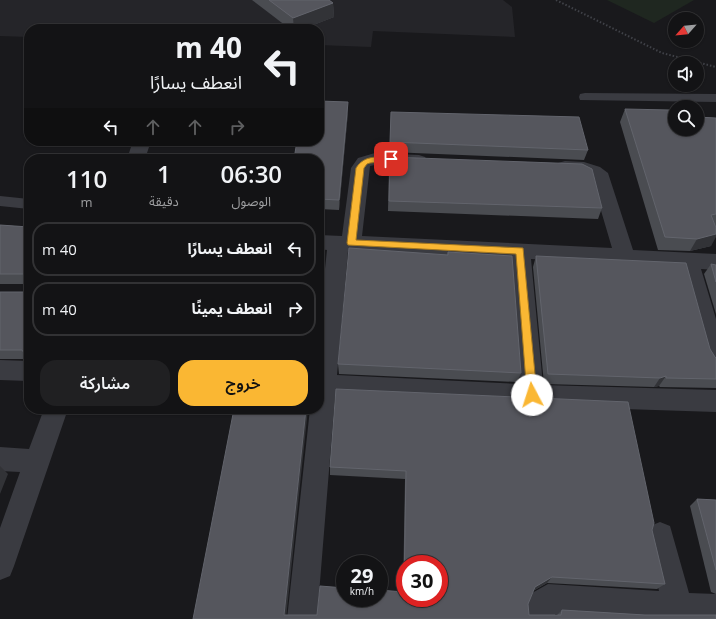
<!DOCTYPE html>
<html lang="ar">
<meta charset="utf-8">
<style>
body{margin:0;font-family:"Open Sans","Noto Sans Arabic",sans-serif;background:#202022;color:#f1f3f6;direction:rtl;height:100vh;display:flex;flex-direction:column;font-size:15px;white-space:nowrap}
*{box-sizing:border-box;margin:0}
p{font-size:13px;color:#9d9ea0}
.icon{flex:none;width:22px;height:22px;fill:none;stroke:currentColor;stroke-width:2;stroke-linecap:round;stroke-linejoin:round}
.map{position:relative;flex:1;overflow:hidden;direction:ltr}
.details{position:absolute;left:24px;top:154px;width:300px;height:260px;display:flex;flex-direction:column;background:#131315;border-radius:16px;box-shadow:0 1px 3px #0004,0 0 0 1px #323234;direction:rtl}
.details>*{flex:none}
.top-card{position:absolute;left:24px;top:24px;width:300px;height:122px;border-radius:16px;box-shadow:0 1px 3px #0004,0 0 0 1px #323234;direction:rtl;background:#131315;color:#f1f3f6;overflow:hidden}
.needle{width:26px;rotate:243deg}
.controls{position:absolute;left:668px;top:12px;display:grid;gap:8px}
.controls a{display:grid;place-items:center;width:36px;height:36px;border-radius:50%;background:#131315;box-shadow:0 1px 3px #0004,0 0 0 1px #323234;font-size:20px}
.speed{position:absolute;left:336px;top:555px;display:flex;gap:8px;font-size:20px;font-weight:700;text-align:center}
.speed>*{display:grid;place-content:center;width:52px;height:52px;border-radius:50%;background:#131315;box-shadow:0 1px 3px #0004,0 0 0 1px #323234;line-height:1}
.speed small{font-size:10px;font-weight:400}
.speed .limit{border:6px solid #d22;background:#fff;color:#111}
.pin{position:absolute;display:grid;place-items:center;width:34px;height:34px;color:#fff;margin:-17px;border-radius:8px;box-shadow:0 2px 6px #0006}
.me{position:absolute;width:44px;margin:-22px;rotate:355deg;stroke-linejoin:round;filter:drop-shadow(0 0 3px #0008)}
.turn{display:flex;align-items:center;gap:14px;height:84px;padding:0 16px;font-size:18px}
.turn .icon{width:52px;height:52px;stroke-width:2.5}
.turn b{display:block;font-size:28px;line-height:34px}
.lanes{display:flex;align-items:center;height:38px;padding:0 16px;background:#0003;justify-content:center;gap:20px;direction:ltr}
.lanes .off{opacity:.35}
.eta{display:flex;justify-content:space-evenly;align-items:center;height:68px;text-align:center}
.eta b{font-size:24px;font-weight:600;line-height:28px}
.cta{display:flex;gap:8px;margin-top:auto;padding:8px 16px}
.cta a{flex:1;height:46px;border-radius:16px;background:#fab733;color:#111;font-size:16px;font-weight:600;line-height:46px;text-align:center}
.cta a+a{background:#202022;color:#f1f3f6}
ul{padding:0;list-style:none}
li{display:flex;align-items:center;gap:12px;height:54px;margin:0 8px 6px;padding:0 8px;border:2px solid #323234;border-radius:16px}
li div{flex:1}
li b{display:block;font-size:15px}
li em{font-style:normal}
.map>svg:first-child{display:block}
.built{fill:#252529}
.green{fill:#1f2720}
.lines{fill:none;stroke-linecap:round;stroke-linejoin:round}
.path{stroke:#404248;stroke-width:2;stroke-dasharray:1.5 2;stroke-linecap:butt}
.lane{fill:#3a3b41;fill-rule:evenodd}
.street{fill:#3a3b41;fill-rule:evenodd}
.wall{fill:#4a4c51}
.shaded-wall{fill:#323337}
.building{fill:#55565d;stroke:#62646c;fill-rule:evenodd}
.route{fill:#fab733;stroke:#a27721}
</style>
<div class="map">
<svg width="716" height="619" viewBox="0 0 716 619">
<rect width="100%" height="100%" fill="#19191c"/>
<polygon class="built" points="0,0 503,0 512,7 515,37 373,31 371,47 319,45 319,29 29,29 29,37 0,36"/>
<polygon class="green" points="607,0 694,0 654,23"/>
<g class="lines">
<polyline class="path" points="556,0 662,53 716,67"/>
<g class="lane">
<polygon points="585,93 716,94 716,102 580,100 579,97 580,94"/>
<polygon points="0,196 29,199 29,209 0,206"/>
</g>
<g class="street">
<polygon points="133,141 151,141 145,159 127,159"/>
<path d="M375,153L419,155L425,157L428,161L425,165L419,167L375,165L370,166L362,236L612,248L592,180L584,174L558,171L556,167L558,163L565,161L584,162L600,167L608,173L633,250L716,254V270L701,269L716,319V368L708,365L704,358L680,268L531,259L543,385L716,390V412L532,406L335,396L317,619H287L310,409H319V325L327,250L319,249V235L342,236L351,168L358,158ZM348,251L510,258L519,384L337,375Z"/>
<polygon points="0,360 29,361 29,381 0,380"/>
<polygon points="44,409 68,409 14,566 10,576 0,580 0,528 20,472 0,471 0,447 29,449"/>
<polygon points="660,522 670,526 689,593 716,594 716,619 638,619 555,614 556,619 526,619 525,610 532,593 548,584 659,591 646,536 650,526"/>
</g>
</g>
<g class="wall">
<polygon points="252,0 329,0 333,3 334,17 303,29 290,29"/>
<polygon points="625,109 673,117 716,118 716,226 715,226 711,246 690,251 658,250 620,122"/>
<polygon points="348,112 339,210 319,209 319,159"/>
<polygon points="391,112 588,150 584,160 390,152"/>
<polygon points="389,167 602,208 598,219 388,211"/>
<polygon points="0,225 29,227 29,360 28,359 0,359 0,292 24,292 24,284 0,284"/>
<polygon points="448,252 521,373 517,382 339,374 338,364 447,255"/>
<polygon points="536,256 710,349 715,357 716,358 716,388 660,387 659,386 654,387 544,384 533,267"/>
<polygon points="711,264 716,265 716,314 704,274"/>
<polygon points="336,389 652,530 665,584 657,589 547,583 533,591 528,604 529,615 557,615 562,610 645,615 193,619 286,615 317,615 403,592 405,479 330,475 330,467"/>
<polygon points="697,499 716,500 716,594 711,592 690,506"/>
</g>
<g class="shaded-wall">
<polygon points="333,3 334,17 303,29 294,29 293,18"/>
<polygon points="348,102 348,112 339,210 339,200"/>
<polygon points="716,234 716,237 711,246 690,251 697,239"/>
<polygon points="324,247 325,257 319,311 319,294"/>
<polygon points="666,376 659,386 654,387 660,378"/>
<polygon points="306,409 308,409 286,619 284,615"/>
<polygon points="0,466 8,474 0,494"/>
<polygon points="552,577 547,583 531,592 535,587"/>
</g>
<g class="building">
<polygon points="269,0 329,0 333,3 293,18"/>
<polygon points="319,101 348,102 339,200 319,199 319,159 294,159 297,141 319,141"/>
<polygon points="625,109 670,110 673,117 675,117 675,129 697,129 697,117 716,118 716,214 711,215 716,228 716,234 697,239 665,237"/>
<polygon points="391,112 579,117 588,150 390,142"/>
<polygon points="390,157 582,164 592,169 602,208 389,201"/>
<polygon points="0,225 29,227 29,353 24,353 22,350 0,350 0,292 24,292 24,274 0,274"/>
<polygon points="319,246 324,247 319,294"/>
<polygon points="349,248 448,255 448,252 512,256 521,373 338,364"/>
<polygon points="536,256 686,263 710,349 715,357 716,358 716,379 666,378 666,376 660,378 548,374"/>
<polygon points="711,264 716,265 716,282"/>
<path d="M336,389L628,402L654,523L652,530L665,584L552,577L535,587L528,604L529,615H561L562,610L645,615H716V619H193L234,409H306L284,615H317L320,586L345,588V598H379V590L404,592L406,471L330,467ZM405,564H439V598H405Z"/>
<polygon points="697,499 716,500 716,570"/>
</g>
<path class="route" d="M391,157L393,158V161L370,163L367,164L364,168L356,240L523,248L537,395L536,398L532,400L528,398L527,395L516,254L348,245L347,243L356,168C364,155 377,157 391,157Z"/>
</svg>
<div class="controls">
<a><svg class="needle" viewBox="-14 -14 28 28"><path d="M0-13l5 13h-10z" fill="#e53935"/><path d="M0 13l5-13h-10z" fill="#9d9ea0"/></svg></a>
<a><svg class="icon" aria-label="sound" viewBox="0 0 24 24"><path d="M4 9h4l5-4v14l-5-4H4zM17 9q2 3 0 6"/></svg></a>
<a><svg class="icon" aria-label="search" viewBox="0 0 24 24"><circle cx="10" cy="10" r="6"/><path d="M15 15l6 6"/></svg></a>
</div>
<div class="speed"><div>29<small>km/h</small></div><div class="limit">30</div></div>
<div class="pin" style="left:391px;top:159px;background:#d93025"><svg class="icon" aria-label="arrive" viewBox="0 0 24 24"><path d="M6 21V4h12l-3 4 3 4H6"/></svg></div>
<svg class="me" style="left:532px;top:395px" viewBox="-20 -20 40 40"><circle r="19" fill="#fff"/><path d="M0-13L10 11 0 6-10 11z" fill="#fab733"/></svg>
<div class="top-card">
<div class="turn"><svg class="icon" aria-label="left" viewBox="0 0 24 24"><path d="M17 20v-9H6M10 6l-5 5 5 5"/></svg><div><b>40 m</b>انعطف يسارًا</div></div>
<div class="lanes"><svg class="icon" aria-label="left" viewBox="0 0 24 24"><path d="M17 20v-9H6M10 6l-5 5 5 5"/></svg><svg class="icon off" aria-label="ahead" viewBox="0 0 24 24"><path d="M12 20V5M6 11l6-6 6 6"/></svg><svg class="icon off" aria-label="ahead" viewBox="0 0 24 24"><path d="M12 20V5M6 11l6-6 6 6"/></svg><svg class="icon off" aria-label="right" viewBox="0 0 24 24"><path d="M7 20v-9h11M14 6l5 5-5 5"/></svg></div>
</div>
<section class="details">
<div class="eta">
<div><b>06:30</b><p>الوصول</p></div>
<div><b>1</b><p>دقيقة</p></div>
<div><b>110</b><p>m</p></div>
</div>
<ul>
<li><svg class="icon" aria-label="left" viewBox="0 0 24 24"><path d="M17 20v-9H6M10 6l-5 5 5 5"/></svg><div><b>انعطف يسارًا</b></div><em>40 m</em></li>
<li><svg class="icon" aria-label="right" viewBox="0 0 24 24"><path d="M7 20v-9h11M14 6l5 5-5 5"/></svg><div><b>انعطف يمينًا</b></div><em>40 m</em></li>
</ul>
<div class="cta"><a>خروج</a><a>مشاركة</a></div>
</section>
</div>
